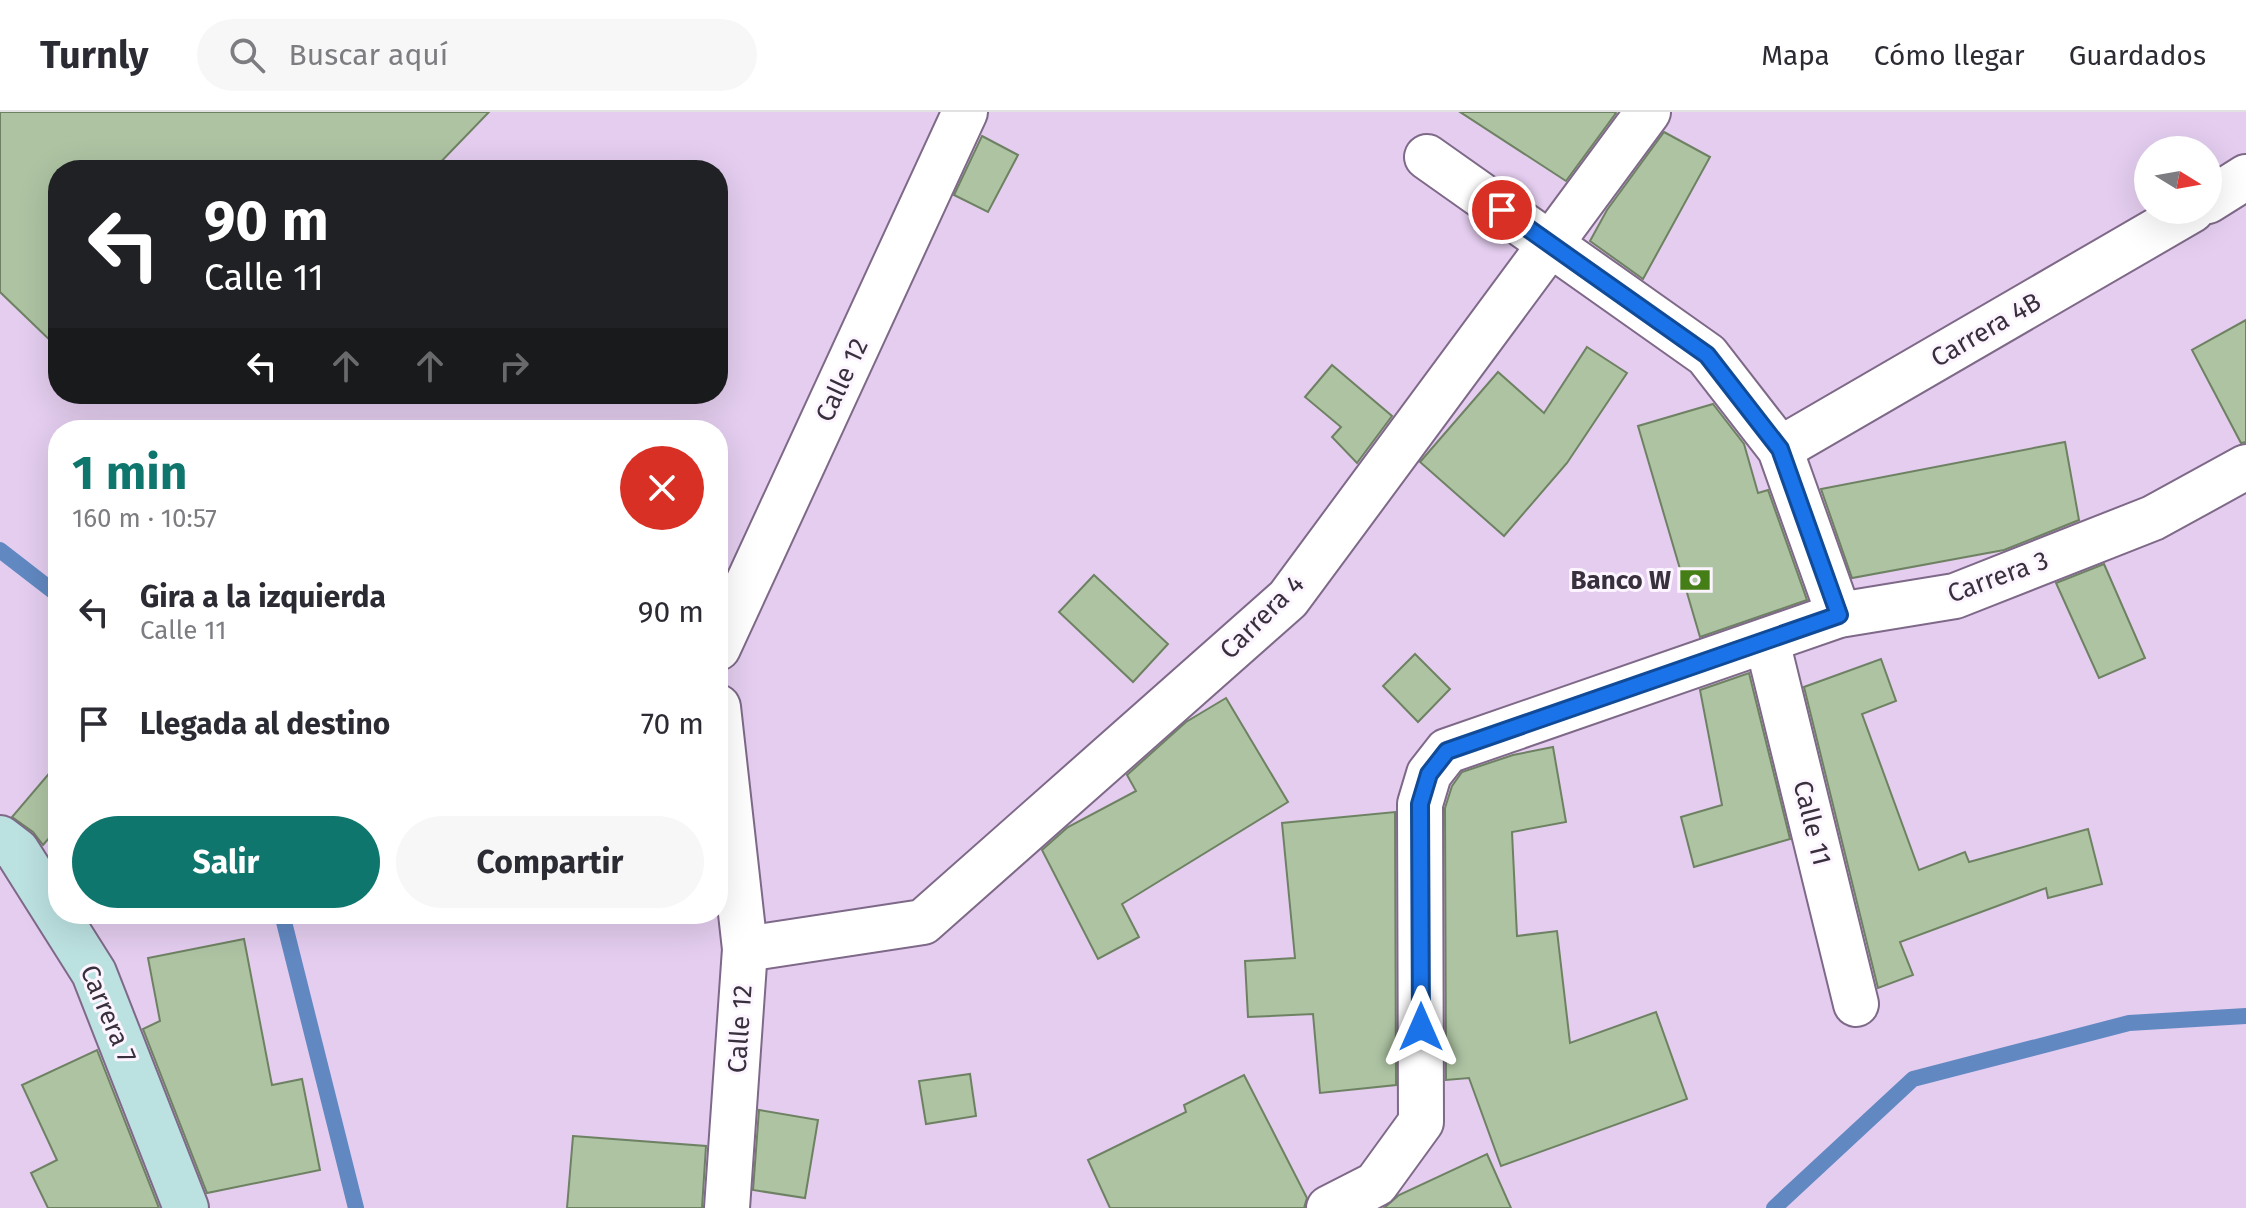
<!DOCTYPE html>
<html lang="es">
<meta charset="utf-8">
<style>
body{margin:0;font-family:"Fira Sans",sans-serif;background:#f7f7f7;color:#2b2b33;height:100vh;display:flex;flex-direction:column;font-size:30px;white-space:nowrap}
*{box-sizing:border-box;margin:0}
p{font-size:26px;color:#7c7c81}
.icon{flex:none;width:44px;height:44px;fill:none;stroke:currentColor;stroke-width:2;stroke-linecap:round;stroke-linejoin:round}
.map{position:relative;flex:1;overflow:hidden}
.panel{position:absolute;left:48px;top:308px;width:680px;height:504px;display:flex;flex-direction:column;background:#fff;border-radius:32px;box-shadow:0 8px 32px #0002}
.panel>*{flex:none}
.banner{position:absolute;left:48px;top:48px;width:680px;height:244px;border-radius:32px;box-shadow:0 8px 32px #0002;background:#202124;color:#fff;overflow:hidden}
.needle{width:52px;rotate:101deg}
.fabs{position:absolute;left:2134px;top:24px;display:grid;gap:16px}
.fabs a{display:grid;place-items:center;width:88px;height:88px;border-radius:50%;background:#fff;box-shadow:0 8px 32px #0002;font-size:40px}
.pin{position:absolute;display:grid;place-items:center;width:68px;height:68px;color:#fff;margin:-34px;border:4px solid #fff;border-radius:50%;box-shadow:0 2px 8px #0007}
.me{position:absolute;width:88px;margin:-44px;rotate:0deg;stroke-linejoin:round;filter:drop-shadow(0 0 6px #0008)}
.turn{display:flex;align-items:center;gap:28px;height:168px;padding:0 24px;font-size:36px}
.turn .icon{width:104px;height:104px;stroke-width:2.5}
.turn b{display:block;font-size:56px;line-height:68px}
.lanes{display:flex;align-items:center;height:76px;padding:0 24px;background:#0003;justify-content:center;gap:40px;direction:ltr}
.lanes .off{opacity:.35}
.round{display:grid;place-items:center;flex:none;width:84px;height:84px;border-radius:42px;background:#f7f7f7}
.headline{display:flex;align-items:center;justify-content:space-between;height:136px;padding:0 24px}
h1{font-size:48px;font-weight:700;line-height:60px;color:#0f766e}
.cta{display:flex;gap:16px;margin-top:auto;padding:16px 24px}
.cta a{flex:1;height:92px;border-radius:48px;background:#0f766e;color:#fff;font-size:32px;font-weight:700;line-height:92px;text-align:center}
.cta a+a{background:#f7f7f7;color:#2b2b33}
ul{padding:0;list-style:none}
li{display:flex;align-items:center;gap:24px;height:112px;padding:0 24px}
li div{flex:1}
li b{display:block;font-size:30px}
li em{font-style:normal}
header{display:flex;align-items:center;gap:48px;box-sizing:border-box;height:112px;padding:0 40px;background:#fff;border-bottom:2px solid #e1e1e2}
header strong{font-size:38px}
nav{display:flex;gap:44px;margin-inline-start:auto;font-size:28px}
.search{width:560px;height:72px;background:#f7f7f7;display:flex;align-items:center;gap:20px;box-sizing:border-box;padding:0 28px;border-radius:44px;color:#7c7c81;font-size:30px}
.map>svg:first-child{display:block}
.lines{fill:none;stroke-linecap:round;stroke-linejoin:round}
.stream{stroke:#6188c1;stroke-width:16}
.building{fill:#adc3a2;stroke:#6e8263;stroke-width:2}
.minor-casing{stroke:#7e6988;stroke-width:48}
.tertiary-casing{stroke:#7e6988;stroke-width:48}
.secondary-casing{stroke:#7e6988;stroke-width:48}
.minor{stroke:#fff;stroke-width:44}
.tertiary{stroke:#fff;stroke-width:44}
.secondary{stroke:#bce1e1;stroke-width:44}
.route-casing{stroke:#114b97;stroke-width:20}
.route{stroke:#1a73e8;stroke-width:14}
.labels{text-anchor:middle;dominant-baseline:central;stroke-width:6;stroke-linejoin:round;paint-order:stroke}
.street-label{font-size:26px;fill:#39303d;stroke:#fcf5ff}
.poi-label{font-size:26px;font-weight:bold;fill:#39303d;stroke:#fcf5ff;text-anchor:end}
</style>
<header>
<strong>Turnly</strong>
<div class="search"><svg class="icon" aria-label="search" viewBox="0 0 24 24"><circle cx="10" cy="10" r="6"/><path d="M15 15l6 6"/></svg>Buscar aquí</div>
<nav><a>Mapa</a><a>Cómo llegar</a><a>Guardados</a></nav>
</header>
<div class="map">
<svg width="2246" height="1096" viewBox="0 0 2246 1096">
<rect width="100%" height="100%" fill="#e4cdef"/>
<g class="lines">
<g class="stream">
<polyline points="0,438 58,483"/>
<polyline points="282,802 356,1096"/>
<polyline points="1774,1096 1913,967 2129,911 2246,904"/>
</g>
</g>
<g class="building">
<polygon points="0,0 489,0 433,58 58,58 58,236 0,180"/>
<polygon points="1460,0 1614,0 1616,1 1566,69"/>
<polygon points="1664,20 1710,45 1643,167 1590,129 1607,98"/>
<polygon points="982,24 1018,43 988,100 954,83"/>
<polygon points="2246,208 2246,330 2241,331 2192,238"/>
<polygon points="1587,235 1627,261 1567,351 1504,424 1420,350 1498,260 1544,301"/>
<polygon points="1332,253 1392,304 1357,351 1332,325 1341,315 1305,285"/>
<polygon points="1713,292 1744,332 1758,381 1768,378 1807,488 1700,525 1638,314"/>
<polygon points="2065,330 2079,408 2004,438 1852,466 1821,377"/>
<polygon points="2104,452 2145,546 2099,566 2056,471"/>
<polygon points="1094,463 1168,532 1133,570 1059,500"/>
<polygon points="1415,542 1450,577 1418,610 1383,574"/>
<polygon points="1881,547 1896,589 1862,602 1919,758 1965,740 1969,750 2088,717 2102,772 2048,786 2046,776 1900,830 1913,863 1878,876 1804,575"/>
<polygon points="1749,561 1790,727 1694,755 1681,705 1722,693 1700,578"/>
<polygon points="1226,586 1288,690 1122,792 1139,825 1098,847 1042,738 1068,715 1136,679 1127,663 1186,610"/>
<polygon points="1553,635 1566,710 1512,720 1517,824 1557,819 1570,931 1656,900 1687,987 1501,1054 1469,966 1446,968 1445,696 1452,674 1462,660 1513,643"/>
<polygon points="58,651 58,716 43,733 33,720 12,705"/>
<polygon points="1395,700 1396,973 1320,981 1313,902 1248,905 1245,849 1295,846 1282,711"/>
<polygon points="244,827 272,973 302,967 320,1058 207,1081 143,917 160,909 148,846"/>
<polygon points="97,938 159,1096 48,1096 31,1061 57,1048 22,973"/>
<polygon points="970,962 976,1004 926,1012 919,969"/>
<polygon points="1244,963 1307,1086 1304,1096 1110,1096 1088,1048 1186,1000 1184,993"/>
<polygon points="759,998 818,1008 805,1086 753,1078"/>
<polygon points="573,1024 706,1034 702,1096 567,1096"/>
<polygon points="1487,1042 1511,1096 1384,1096 1399,1083"/>
</g>
<g class="lines">
<defs>
<g id="minor">
<polyline points="1427,45 1707,243 1780,337 1839,503"/>
<polyline points="2208,89 2246,65"/>
<polyline points="1780,337 2192,98"/>
<polyline points="1767,529 1856,892"/>
<polyline points="718,536 965,0"/>
<polyline points="718,595 745,837 727,1096"/>
<polyline points="745,837 923,810 1288,487 1648,0"/>
</g>
<polyline id="tertiary" points="1329,1096 1376,1072 1421,1010 1420,692 1429,662 1447,639 1839,503 1955,484 2153,406 2246,355"/>
<polyline id="secondary" points="0,726 17,739 94,861 186,1096"/>
</defs>
<use href="#minor" class="minor-casing"/>
<use href="#tertiary" class="tertiary-casing"/>
<use href="#secondary" class="secondary-casing"/>
<use href="#minor" class="minor"/>
<use href="#tertiary" class="tertiary"/>
<use href="#secondary" class="secondary"/>
</g>
<g class="lines">
<defs>
<polyline id="route" points="1421,915 1420,692 1429,662 1447,639 1839,503 1780,337 1707,243 1502,98"/>
</defs>
<use href="#route" class="route-casing"/>
<use href="#route" class="route"/>
</g>
<defs>
<symbol id="bank-bare" viewBox="-9 -9 18 18"><path d="M-6-4H6V4H-6ZM0-2.3a2.3 2.3 0 1 0 0 4.6a2.3 2.3 0 1 0 0-4.6Z" fill="#457e17" stroke="#fcf5ff" stroke-width="2.5" paint-order="stroke"/></symbol>
</defs>
<g fill-rule="evenodd">
<use href="#bank-bare" x="1673" y="446" width="44" height="44"/>
</g>
<g class="labels">
<g class="street-label">
<text transform="translate(1986 218) rotate(-30)">Carrera 4B</text>
<text transform="translate(842 268) rotate(-65)">Calle 12</text>
<text transform="translate(1998 465) rotate(-20)">Carrera 3</text>
<text transform="translate(1262 505) rotate(-45)">Carrera 4</text>
<text transform="translate(1812 711) rotate(76)">Calle 11</text>
<text transform="translate(108 902) rotate(67)">Carrera 7</text>
<text transform="translate(740 917) rotate(-86)">Calle 12</text>
</g>
<g class="poi-label">
<text x="1671" y="468">Banco W</text>
</g>
</g>
</svg>
<div class="fabs">
<a><svg class="needle" viewBox="-14 -14 28 28"><path d="M0-13l5 13h-10z" fill="#e53935"/><path d="M0 13l5-13h-10z" fill="#7c7c81"/></svg></a>
</div>
<div class="pin" style="left:1502px;top:98px;background:#d93025"><svg class="icon" aria-label="arrive" viewBox="0 0 24 24"><path d="M6 21V4h12l-3 4 3 4H6"/></svg></div>
<svg class="me" style="left:1421px;top:915px" viewBox="-20 -20 40 40"><path d="M0-17L14 15 0 8-14 15z" fill="#1a73e8" stroke="#fff" stroke-width="4"/></svg>
<div class="banner">
<div class="turn"><svg class="icon" aria-label="left" viewBox="0 0 24 24"><path d="M17 20v-9H6M10 6l-5 5 5 5"/></svg><div><b>90 m</b>Calle 11</div></div>
<div class="lanes"><svg class="icon" aria-label="left" viewBox="0 0 24 24"><path d="M17 20v-9H6M10 6l-5 5 5 5"/></svg><svg class="icon off" aria-label="ahead" viewBox="0 0 24 24"><path d="M12 20V5M6 11l6-6 6 6"/></svg><svg class="icon off" aria-label="ahead" viewBox="0 0 24 24"><path d="M12 20V5M6 11l6-6 6 6"/></svg><svg class="icon off" aria-label="right" viewBox="0 0 24 24"><path d="M7 20v-9h11M14 6l5 5-5 5"/></svg></div>
</div>
<section class="panel">
<div class="headline"><div><h1>1 min</h1><p>160 m · 10:57</p></div><a class="round" style="background:#d93025;color:#fff"><svg class="icon" aria-label="close" viewBox="0 0 24 24"><path d="M6 6l12 12M18 6L6 18"/></svg></a></div>
<ul>
<li><svg class="icon" aria-label="left" viewBox="0 0 24 24"><path d="M17 20v-9H6M10 6l-5 5 5 5"/></svg><div><b>Gira a la izquierda</b><p>Calle 11</p></div><em>90 m</em></li>
<li><svg class="icon" aria-label="arrive" viewBox="0 0 24 24"><path d="M6 21V4h12l-3 4 3 4H6"/></svg><div><b>Llegada al destino</b></div><em>70 m</em></li>
</ul>
<div class="cta"><a>Salir</a><a>Compartir</a></div>
</section>
</div>
